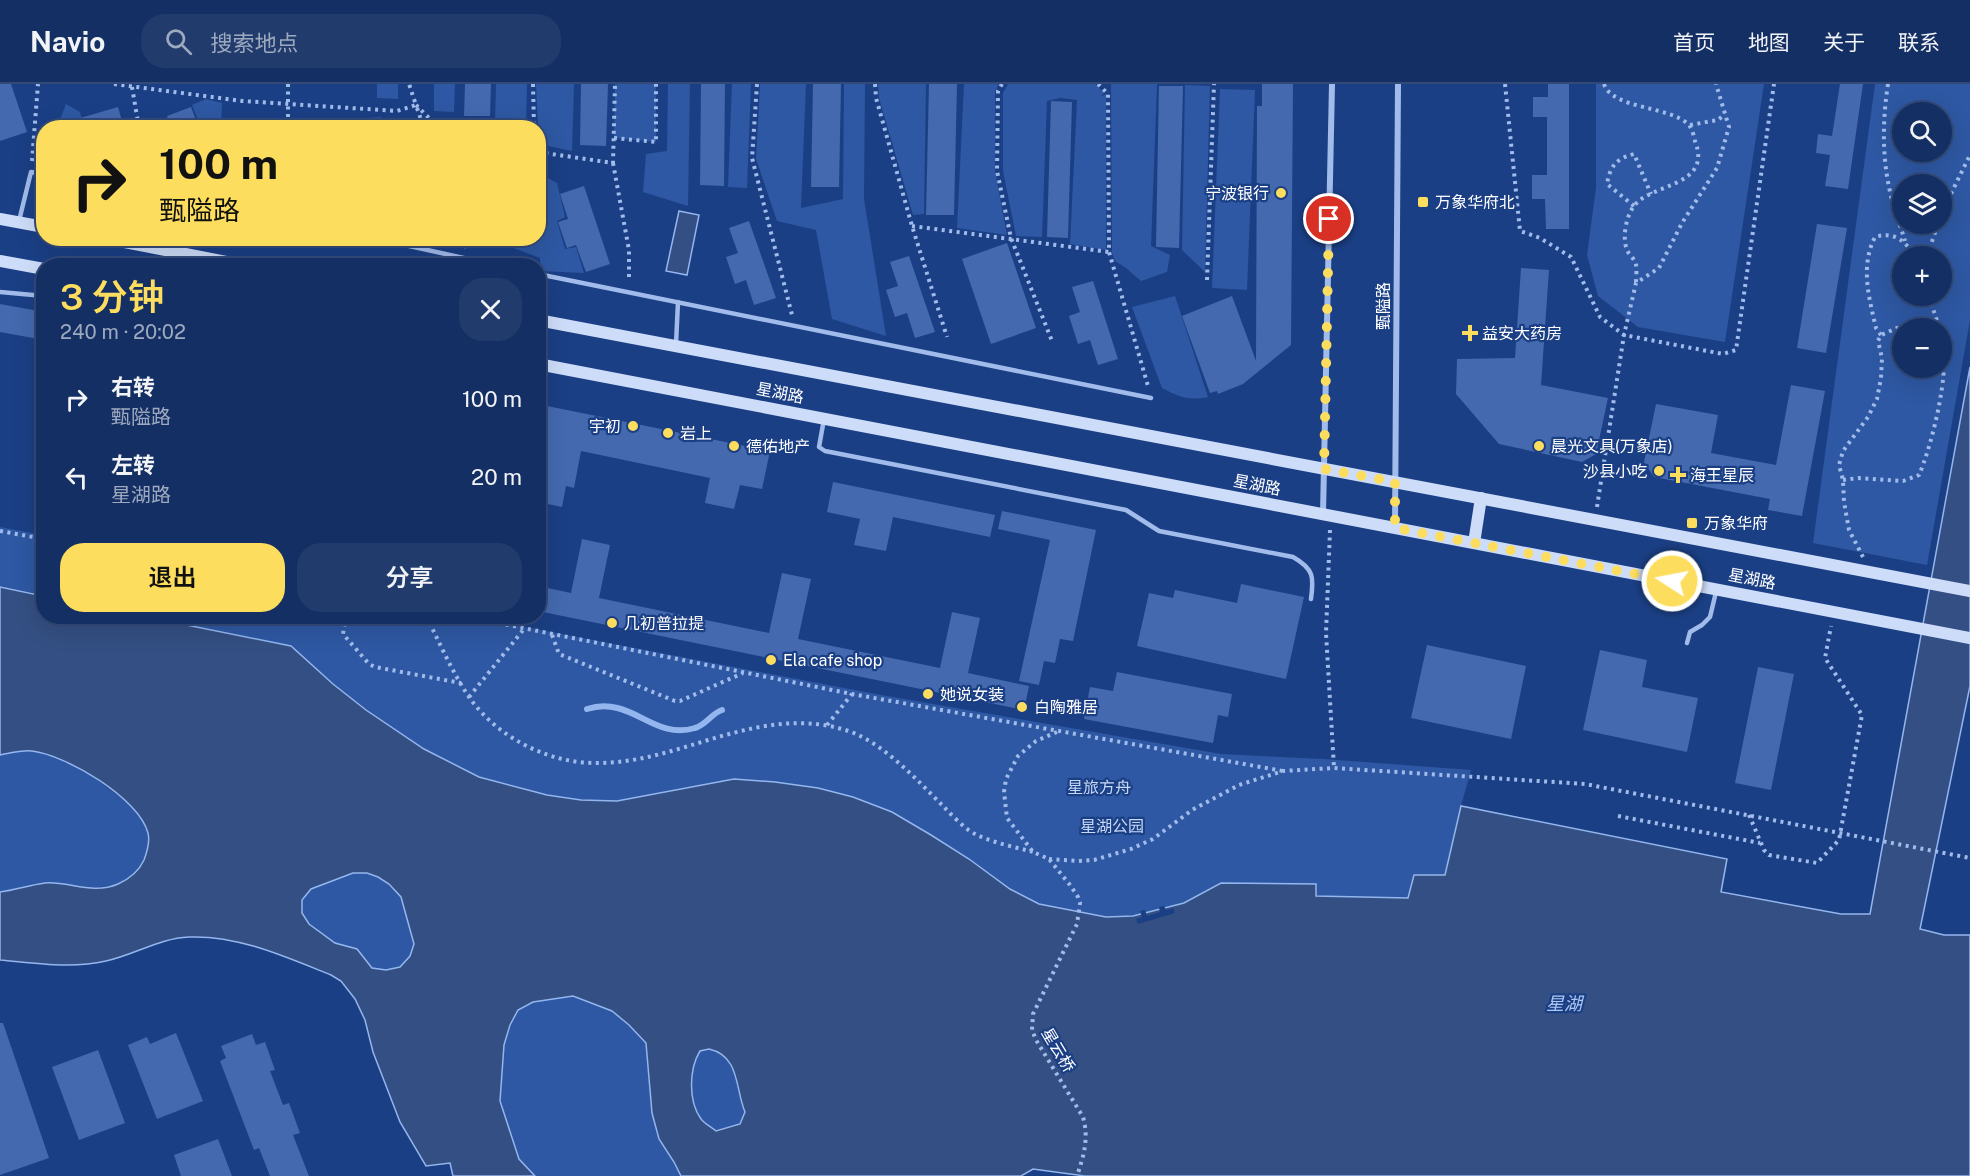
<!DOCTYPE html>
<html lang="zh">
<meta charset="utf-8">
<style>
body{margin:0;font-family:"Public Sans","Noto Sans SC",sans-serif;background:#213b6d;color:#f1f3f6;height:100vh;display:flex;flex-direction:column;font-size:22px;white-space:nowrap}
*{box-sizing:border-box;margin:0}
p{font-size:20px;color:#9da9bf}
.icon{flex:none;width:33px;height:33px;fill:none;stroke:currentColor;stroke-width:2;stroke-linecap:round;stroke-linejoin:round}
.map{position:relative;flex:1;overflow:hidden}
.drawer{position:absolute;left:36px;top:174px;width:510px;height:366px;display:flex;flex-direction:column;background:#142f64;border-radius:24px;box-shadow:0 6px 24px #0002,0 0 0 2px #334a78}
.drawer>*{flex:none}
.guide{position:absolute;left:36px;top:36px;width:510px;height:126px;border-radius:24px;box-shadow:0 6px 24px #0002,0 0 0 2px #334a78;background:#fddd5e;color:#111;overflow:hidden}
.controls{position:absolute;left:1892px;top:18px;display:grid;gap:12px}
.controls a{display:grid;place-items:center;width:60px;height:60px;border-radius:50%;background:#142f64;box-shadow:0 6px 24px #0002,0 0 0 2px #334a78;font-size:30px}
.pin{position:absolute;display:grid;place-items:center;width:51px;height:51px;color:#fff;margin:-26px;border:3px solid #fff;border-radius:50%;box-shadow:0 2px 6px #0007}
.me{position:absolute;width:66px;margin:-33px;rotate:281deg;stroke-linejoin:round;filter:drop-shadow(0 0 4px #0008)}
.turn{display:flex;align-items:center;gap:21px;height:126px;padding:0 24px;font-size:27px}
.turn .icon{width:78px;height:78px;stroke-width:2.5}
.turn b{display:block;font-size:42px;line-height:51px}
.round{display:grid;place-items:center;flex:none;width:63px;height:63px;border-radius:24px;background:#213b6d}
.overview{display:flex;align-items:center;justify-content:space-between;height:102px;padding:0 24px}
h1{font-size:36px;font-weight:600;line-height:45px;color:#fddd5e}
.primary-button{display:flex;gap:12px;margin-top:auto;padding:12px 24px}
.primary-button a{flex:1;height:69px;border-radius:24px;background:#fddd5e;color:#111;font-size:24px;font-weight:600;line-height:69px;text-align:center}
.primary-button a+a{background:#213b6d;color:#f1f3f6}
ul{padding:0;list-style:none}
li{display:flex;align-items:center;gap:18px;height:78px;padding:0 24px}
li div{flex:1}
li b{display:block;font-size:22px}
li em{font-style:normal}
header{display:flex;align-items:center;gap:36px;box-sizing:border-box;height:84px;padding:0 30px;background:#142f64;border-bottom:2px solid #334a78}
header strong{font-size:28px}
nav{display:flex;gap:33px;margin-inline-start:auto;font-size:21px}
.search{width:420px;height:54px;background:#213b6d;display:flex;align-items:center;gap:15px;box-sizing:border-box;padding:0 21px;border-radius:24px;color:#9da9bf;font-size:22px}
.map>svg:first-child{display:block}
.green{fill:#2e58a3;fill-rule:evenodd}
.water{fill:#344f83;stroke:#94b6ee;stroke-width:1.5;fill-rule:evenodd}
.pier{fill:#1b3f85}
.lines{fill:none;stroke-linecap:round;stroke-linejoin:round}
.stream{stroke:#94b6ee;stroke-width:6}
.building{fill:#4469ae}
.path{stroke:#a1bceb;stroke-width:4;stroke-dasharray:3 4.5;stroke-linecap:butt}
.lane{stroke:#a1bceb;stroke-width:4.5}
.street{stroke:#a1bceb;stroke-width:6}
.secondary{stroke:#cddcf8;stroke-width:12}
.route{stroke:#fddd5e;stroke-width:10;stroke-dasharray:0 18}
.poi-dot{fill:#fddd5e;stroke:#1b3f85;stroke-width:2}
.labels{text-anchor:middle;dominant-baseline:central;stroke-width:4.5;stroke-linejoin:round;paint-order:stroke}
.poi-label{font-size:16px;fill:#fff;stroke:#1b3f85;text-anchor:start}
.street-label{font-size:16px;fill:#fff;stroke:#1b3f85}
.park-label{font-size:16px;fill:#c6d8f8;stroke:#1b3f85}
.water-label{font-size:18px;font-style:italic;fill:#adc6f3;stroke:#1b3f85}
</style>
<header>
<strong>Navio</strong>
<div class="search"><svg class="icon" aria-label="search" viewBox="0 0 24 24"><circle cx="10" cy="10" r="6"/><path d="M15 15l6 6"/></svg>搜索地点</div>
<nav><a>首页</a><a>地图</a><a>关于</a><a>联系</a></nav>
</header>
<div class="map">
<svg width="1970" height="1092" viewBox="0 0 1970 1092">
<rect width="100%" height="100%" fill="#1b3f85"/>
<g class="green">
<polygon points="377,0 398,0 398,15 377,14"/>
<polygon points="434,0 455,0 454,28 434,27"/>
<polygon points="496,0 527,0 526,43 495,38"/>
<polygon points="536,0 574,0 572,67 539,60"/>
<polygon points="615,0 656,0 656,58 614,54"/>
<polygon points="668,0 690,0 688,122 643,108 646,70 667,67"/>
<polygon points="732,0 751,0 747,104 728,103"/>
<polygon points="760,0 806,0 801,124 843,115 844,0 865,0 864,115 886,252 832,235 816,146 777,137 756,75"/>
<polygon points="878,0 926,0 924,130 913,131 879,14"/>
<polygon points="964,0 999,0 995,7 995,87 1007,151 957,144"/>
<polygon points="1008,0 1095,0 1104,9 1100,13 1106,10 1106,166 1070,160 1077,16 1060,14 1047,17 1042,153 1016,152 1003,87 1003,9"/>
<polygon points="1111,0 1157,0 1151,162 1170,171 1167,188 1141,197 1126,184 1115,177 1112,169"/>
<polygon points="1596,0 1764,0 1725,258 1638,243 1598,212 1587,171 1596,104"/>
<path d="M1875,0H1970V236L1927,481L1813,459ZM1902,28H1941V68H1902ZM1902,100H1941V140H1902ZM1902,172H1941V212H1902ZM1902,244H1941V284H1902Z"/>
<polygon points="1185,1 1210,2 1205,188 1182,166"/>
<polygon points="1220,5 1255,6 1247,206 1212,204"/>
<polygon points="206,15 222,19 221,43 201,43 192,21"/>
<polygon points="66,20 80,28 84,43 57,44"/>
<polygon points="381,33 381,43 341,43 338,36"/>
<polygon points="539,89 557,99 565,133 557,137 565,165 576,163 584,189 541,187 540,174 503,160 518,155 538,154"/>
<path d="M1175,212L1208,313C1188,317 1179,313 1162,304L1132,223Z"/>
<polygon points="0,443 43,451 43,512 0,503"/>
<polygon points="147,533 472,533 881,611 1221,670 1324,675 1471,686 1461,722 1445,791 1415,791 1409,814 1316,812 1316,801 1221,799 1184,819 1159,827 1133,832 1106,833 1039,820 1010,805 969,775 892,728 853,713 818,704 775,698 734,695 617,717 581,716 547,711 479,693 424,665 366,626 333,600 291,562"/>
<polygon points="19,667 32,667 55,673 87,689 122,714 133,723 142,736 149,750 147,769 142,781 130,794 115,801 84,805 46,799 0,808 0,671"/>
<polygon points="353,789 367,789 378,792 389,800 401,813 414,860 410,872 400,883 386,886 372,884 357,865 335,860 309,840 302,829 302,816 311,805"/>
<polygon points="573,912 612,927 629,941 646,959 652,1029 659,1055 674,1078 681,1092 535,1092 519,1075 500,1017 504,961 510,941 518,926 533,918"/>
<path d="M709,965C740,972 735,1004 745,1028L740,1040L716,1047C711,1043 705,1040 701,1035C688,1017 689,985 700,967Z"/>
</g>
<g class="water">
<polygon points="679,127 699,131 687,191 666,187"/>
<path d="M1970,283V602L1920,845L1944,851H1970V1092H1085L1033,1085L1021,1092H681L674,1078L659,1055L652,1029L646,959L629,941L612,927L573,912L533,918L518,926L510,941L504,961L500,1017L519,1075L535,1092H453L450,1079L426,1082L400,1038L373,968L365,936L355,915L341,897L331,891C286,873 238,851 189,853C160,854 134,871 106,877C71,885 35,879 0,876V808C15,806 30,801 45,799C69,797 92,811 118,800C129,795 139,787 144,776C147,768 150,757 148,749C139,714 66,671 32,667C21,666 11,669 0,671V503L43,512L44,532L147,533L291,562L333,600L366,626L424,665L479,693L547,711L581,716L617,717L734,695L775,698L818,704L853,713L892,728L931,751L969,775L1010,805L1039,820L1106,833L1133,832L1184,819L1221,799L1316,800V812L1408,814L1414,791H1445L1461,722L1727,775L1721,808L1841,830H1870ZM353,789H367L378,793L389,800L401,813L414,860L410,872L400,883L386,886L372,884L357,865L335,859L309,840L302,829V816L311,805ZM709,965C740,972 735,1004 745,1028L740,1040L716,1047C711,1043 705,1040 701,1035C688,1017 689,985 700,967Z"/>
</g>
<polygon class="pier" points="1164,822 1166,826 1173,824 1175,829 1138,840 1136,835 1142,833 1140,827 1145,826 1147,832 1160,828 1159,823"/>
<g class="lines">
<path class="stream" d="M587,625C632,611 653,657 695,644C706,641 712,629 722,626"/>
</g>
<g class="building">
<polygon points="0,0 11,0 27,48 0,57"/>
<polygon points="465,0 491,0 490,32 464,32"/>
<polygon points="581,0 608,0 606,62 580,61"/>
<polygon points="701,0 725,0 724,102 700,101"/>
<polygon points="813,0 841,0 839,103 811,103"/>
<polygon points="929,0 957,0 954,131 926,131"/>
<polygon points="1262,0 1293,0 1291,261 1243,300 1218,310 1217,307 1210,309 1182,232 1232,212 1256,277 1257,22 1262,22"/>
<polygon points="1548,0 1569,0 1569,145 1546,145 1545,115 1532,115 1532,91 1547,91 1547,33 1533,33 1533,13 1548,13"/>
<polygon points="1840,0 1863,0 1848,105 1825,102 1830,71 1816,69 1818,50 1832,52"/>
<polygon points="1159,2 1183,2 1179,164 1156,163"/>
<polygon points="1051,17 1072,18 1068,154 1047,153"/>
<polygon points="118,23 124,44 64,44 63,39"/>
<polygon points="191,23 199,44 171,44 167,32"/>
<polygon points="584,102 610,180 586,188 576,161 567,164 558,138 568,135 560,110"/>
<polygon points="749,137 776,214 754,221 746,196 735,200 726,173 738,169 729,144"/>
<polygon points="1817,140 1847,144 1826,269 1797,264"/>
<polygon points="1007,159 1036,244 991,260 962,175"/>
<polygon points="909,172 935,248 915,254 907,229 895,233 886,206 898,202 890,178"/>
<polygon points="1521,184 1549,186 1541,301 1608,314 1596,370 1582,378 1499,360 1456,310 1457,275 1515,274"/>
<polygon points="1093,197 1118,275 1098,281 1090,256 1078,260 1069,232 1080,228 1072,203"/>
<polygon points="0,220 44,228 44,256 0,248"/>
<polygon points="1791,301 1825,307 1802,432 1768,426 1770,415 1654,393 1644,378 1656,320 1718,331 1711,369 1776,381"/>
<polygon points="547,322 770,367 762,405 740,401 734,425 705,419 710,394 581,367 574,404 566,402 562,423 538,418 538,366"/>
<polygon points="833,398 995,431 990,453 893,433 886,467 854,461 860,435 827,428"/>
<polygon points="1002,427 1096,446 1073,557 1060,555 1055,579 1044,577 1039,601 1019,597 1050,456 998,445"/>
<polygon points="582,455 610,461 599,514 769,549 782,489 811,495 798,555 940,584 952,528 980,534 968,589 1029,602 1024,626 538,527 538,502 571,509"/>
<polygon points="1241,500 1304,513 1286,595 1137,562 1149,509 1173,514 1175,506 1237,519"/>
<polygon points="1427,561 1526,582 1511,655 1411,634"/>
<polygon points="1600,566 1647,576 1642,603 1698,614 1687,668 1583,646"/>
<polygon points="1758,583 1794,590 1771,706 1735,699"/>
<polygon points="1117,588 1232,610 1228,633 1218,631 1213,659 1084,635 1090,603 1113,607"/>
<polygon points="0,939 3,939 49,1074 0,1091"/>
<polygon points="176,949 203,1017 157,1035 128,961 147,953 150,960"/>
<polygon points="252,950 256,961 265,958 275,986 270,987 283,1021 289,1019 300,1049 293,1051 309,1092 270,1092 259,1064 254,1066 220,977 226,974 221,962"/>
<polygon points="98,966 125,1039 79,1056 52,983"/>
<polygon points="218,1055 232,1092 181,1092 174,1071"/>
</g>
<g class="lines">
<g class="path">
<polyline points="114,0 242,17 397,27 416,21 409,0"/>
<polyline points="288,0 288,44"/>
<polyline points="533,0 534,44"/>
<polyline points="757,0 752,74 792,231"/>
<polyline points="875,0 876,14 912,142 947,253"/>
<polyline points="1002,0 998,7 997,87 1011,154 1052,257"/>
<polyline points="1098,0 1108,10 1109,168 1148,302"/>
<polyline points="1505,0 1520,147 1540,154 1571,173 1600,233 1624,251 1723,270 1736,266 1774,0"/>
<path d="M1604,0C1612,25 1669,22 1688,40C1692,44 1694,52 1695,57C1713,103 1651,99 1634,122C1626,132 1622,154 1627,166C1629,171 1635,175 1636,181C1637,186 1636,194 1636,199"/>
<path d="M1888,0C1882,39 1882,78 1892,116C1895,130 1901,143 1905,157"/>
<polyline points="132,3 139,44"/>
<polyline points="416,21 439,44"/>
<polyline points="417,24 424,44"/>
<polyline points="1690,41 1718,36 1725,30"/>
<polyline points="614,54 656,58 656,0"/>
<polyline points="538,68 613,79 615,0"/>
<polyline points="32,77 38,0"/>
<polyline points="613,79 629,166 629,197"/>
<path d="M1634,122L1607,100C1610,82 1617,74 1634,70L1651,110"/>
<polyline points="1941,130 1970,71"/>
<polyline points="912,142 1109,168"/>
<polyline points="463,154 467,165"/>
<polyline points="1927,172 1938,140"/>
<polyline points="1207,196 1214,0"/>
<polyline points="1929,212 1937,237"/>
<path d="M1881,251L1876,244C1869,214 1860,182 1875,153C1894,147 1906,157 1914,172"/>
<path d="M1843,396L1858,394L1903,397L1919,391C1931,363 1944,309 1944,279C1944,271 1942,263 1941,256"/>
<polyline points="1597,423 1624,251 1636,199 1659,184 1682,139 1717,84 1729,43 1716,0"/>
<polyline points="1330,446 1326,549 1334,684"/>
<polyline points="0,447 44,455"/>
<polyline points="1863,473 1849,446 1844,418 1843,396 1839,381 1843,367 1868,333 1877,315 1881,294 1882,274 1878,257 1881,251 1897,244 1937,237 1939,244"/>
<polyline points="346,532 343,550 369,580 375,583 461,599"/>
<path d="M426,532C440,559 452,588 469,613C483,633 502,649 523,660C586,694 644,676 708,656C752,643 796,632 842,645C880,655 915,694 942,721C952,731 964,745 977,751C994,759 1015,763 1033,768"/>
<polyline points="459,532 498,539"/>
<polyline points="499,532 498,539 852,610 1283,687"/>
<polyline points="552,551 559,570 675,617 680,617 743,589"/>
<polyline points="469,613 524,545"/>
<polyline points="827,641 852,610"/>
<path d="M1057,648L1036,657L1018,672L1006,695L1004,708L1007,734L1033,768L1049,775L1070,801L1078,813L1080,819L1077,840L1033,930L1032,946L1036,956L1083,1033C1089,1054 1084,1071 1077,1092"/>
<polyline points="1749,731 1764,766 1769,771 1817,779 1839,756 1862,631 1825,574 1831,542"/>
<polyline points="1618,732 1760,759"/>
<polyline points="1049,775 1078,777 1094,776 1131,765 1153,755 1192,726 1239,701 1283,687 1334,684 1585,700 1970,774"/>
</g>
<g class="lane">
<polyline points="19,137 31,88 44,90"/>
<polyline points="373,154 500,182"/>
<polyline points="538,190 1151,314"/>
<polyline points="0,208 44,212"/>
<polyline points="676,260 678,218"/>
<path d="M824,335L819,363L825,367L1126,426L1159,447L1293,473C1314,485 1314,493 1311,515"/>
<polyline points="1687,559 1690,548 1702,541 1710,533 1716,508"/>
</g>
<g class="street">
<polyline points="1323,430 1332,0"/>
<polyline points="1395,444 1398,0"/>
</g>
<g class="secondary">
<polyline points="0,135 44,143"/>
<polyline points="104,154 247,182"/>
<polyline points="0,177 44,185"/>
<polyline points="538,236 1970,507"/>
<polyline points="538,280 1970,554"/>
<polyline points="1474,459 1481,414"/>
</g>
</g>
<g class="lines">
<polyline class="route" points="1329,135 1324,385 1395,398 1395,444 1672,497"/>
</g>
<g class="poi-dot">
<circle cx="1281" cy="109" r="6"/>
<rect x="1417" y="112" width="12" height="12" rx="3"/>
<path d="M1467 240h6v6h6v6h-6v6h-6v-6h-6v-6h6z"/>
<circle cx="633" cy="342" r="6"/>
<circle cx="668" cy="349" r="6"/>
<circle cx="734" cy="362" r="6"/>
<circle cx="1539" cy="362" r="6"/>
<circle cx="1659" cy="387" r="6"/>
<path d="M1675 382h6v6h6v6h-6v6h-6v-6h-6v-6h6z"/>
<rect x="1686" y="433" width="12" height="12" rx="3"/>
<circle cx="612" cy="539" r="6"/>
<circle cx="771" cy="576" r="6"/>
<circle cx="928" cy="610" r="6"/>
<circle cx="1022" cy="623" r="6"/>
</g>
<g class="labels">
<g class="poi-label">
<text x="1269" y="109" text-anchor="end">宁波银行</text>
<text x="1435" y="118">万象华府北</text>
<text x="1482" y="249">益安大药房</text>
<text x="621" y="342" text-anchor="end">宇初</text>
<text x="680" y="349">岩上</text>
<text x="746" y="362">德佑地产</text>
<text x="1551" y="362">晨光文具(万象店)</text>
<text x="1647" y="387" text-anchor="end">沙县小吃</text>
<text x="1690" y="391">海王星辰</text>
<text x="1704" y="439">万象华府</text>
<text x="624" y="539">几初普拉提</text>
<text x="783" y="576">Ela cafe shop</text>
<text x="940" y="610">她说女装</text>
<text x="1034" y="623">白陶雅居</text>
</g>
<g class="street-label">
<text transform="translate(1383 222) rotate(-90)">甄隘路</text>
<text transform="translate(780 309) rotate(11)">星湖路</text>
<text transform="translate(1257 401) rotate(11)">星湖路</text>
<text transform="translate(1752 495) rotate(11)">星湖路</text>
<text transform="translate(1058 966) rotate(59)">星云桥</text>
</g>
<g class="park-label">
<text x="1099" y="703">星旅方舟</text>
<text x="1112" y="742">星湖公园</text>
</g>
<g class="water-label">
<text x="1564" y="919">星湖</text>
</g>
</g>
</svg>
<div class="controls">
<a><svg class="icon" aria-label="search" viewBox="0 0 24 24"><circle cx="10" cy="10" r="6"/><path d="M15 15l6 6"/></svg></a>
<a><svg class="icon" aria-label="layers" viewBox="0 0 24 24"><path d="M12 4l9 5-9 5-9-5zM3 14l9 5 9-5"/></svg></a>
<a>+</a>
<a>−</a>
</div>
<div class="pin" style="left:1329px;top:135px;background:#d93025"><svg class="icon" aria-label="arrive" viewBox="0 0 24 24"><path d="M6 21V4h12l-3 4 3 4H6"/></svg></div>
<svg class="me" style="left:1672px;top:497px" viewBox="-20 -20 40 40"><circle r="17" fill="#fddd5e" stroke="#fff" stroke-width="3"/><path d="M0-11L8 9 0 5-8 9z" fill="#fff"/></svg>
<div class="guide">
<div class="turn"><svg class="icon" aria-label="right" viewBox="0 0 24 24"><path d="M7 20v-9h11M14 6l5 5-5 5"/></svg><div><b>100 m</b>甄隘路</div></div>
</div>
<section class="drawer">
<div class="overview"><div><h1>3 分钟</h1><p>240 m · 20:02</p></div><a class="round"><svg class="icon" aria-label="close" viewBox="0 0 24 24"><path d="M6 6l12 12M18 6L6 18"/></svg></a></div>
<ul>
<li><svg class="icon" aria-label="right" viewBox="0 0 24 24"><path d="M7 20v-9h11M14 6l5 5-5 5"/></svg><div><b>右转</b><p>甄隘路</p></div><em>100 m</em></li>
<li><svg class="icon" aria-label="left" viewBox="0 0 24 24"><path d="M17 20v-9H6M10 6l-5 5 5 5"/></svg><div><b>左转</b><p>星湖路</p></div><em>20 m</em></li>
</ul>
<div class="primary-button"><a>退出</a><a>分享</a></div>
</section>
</div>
